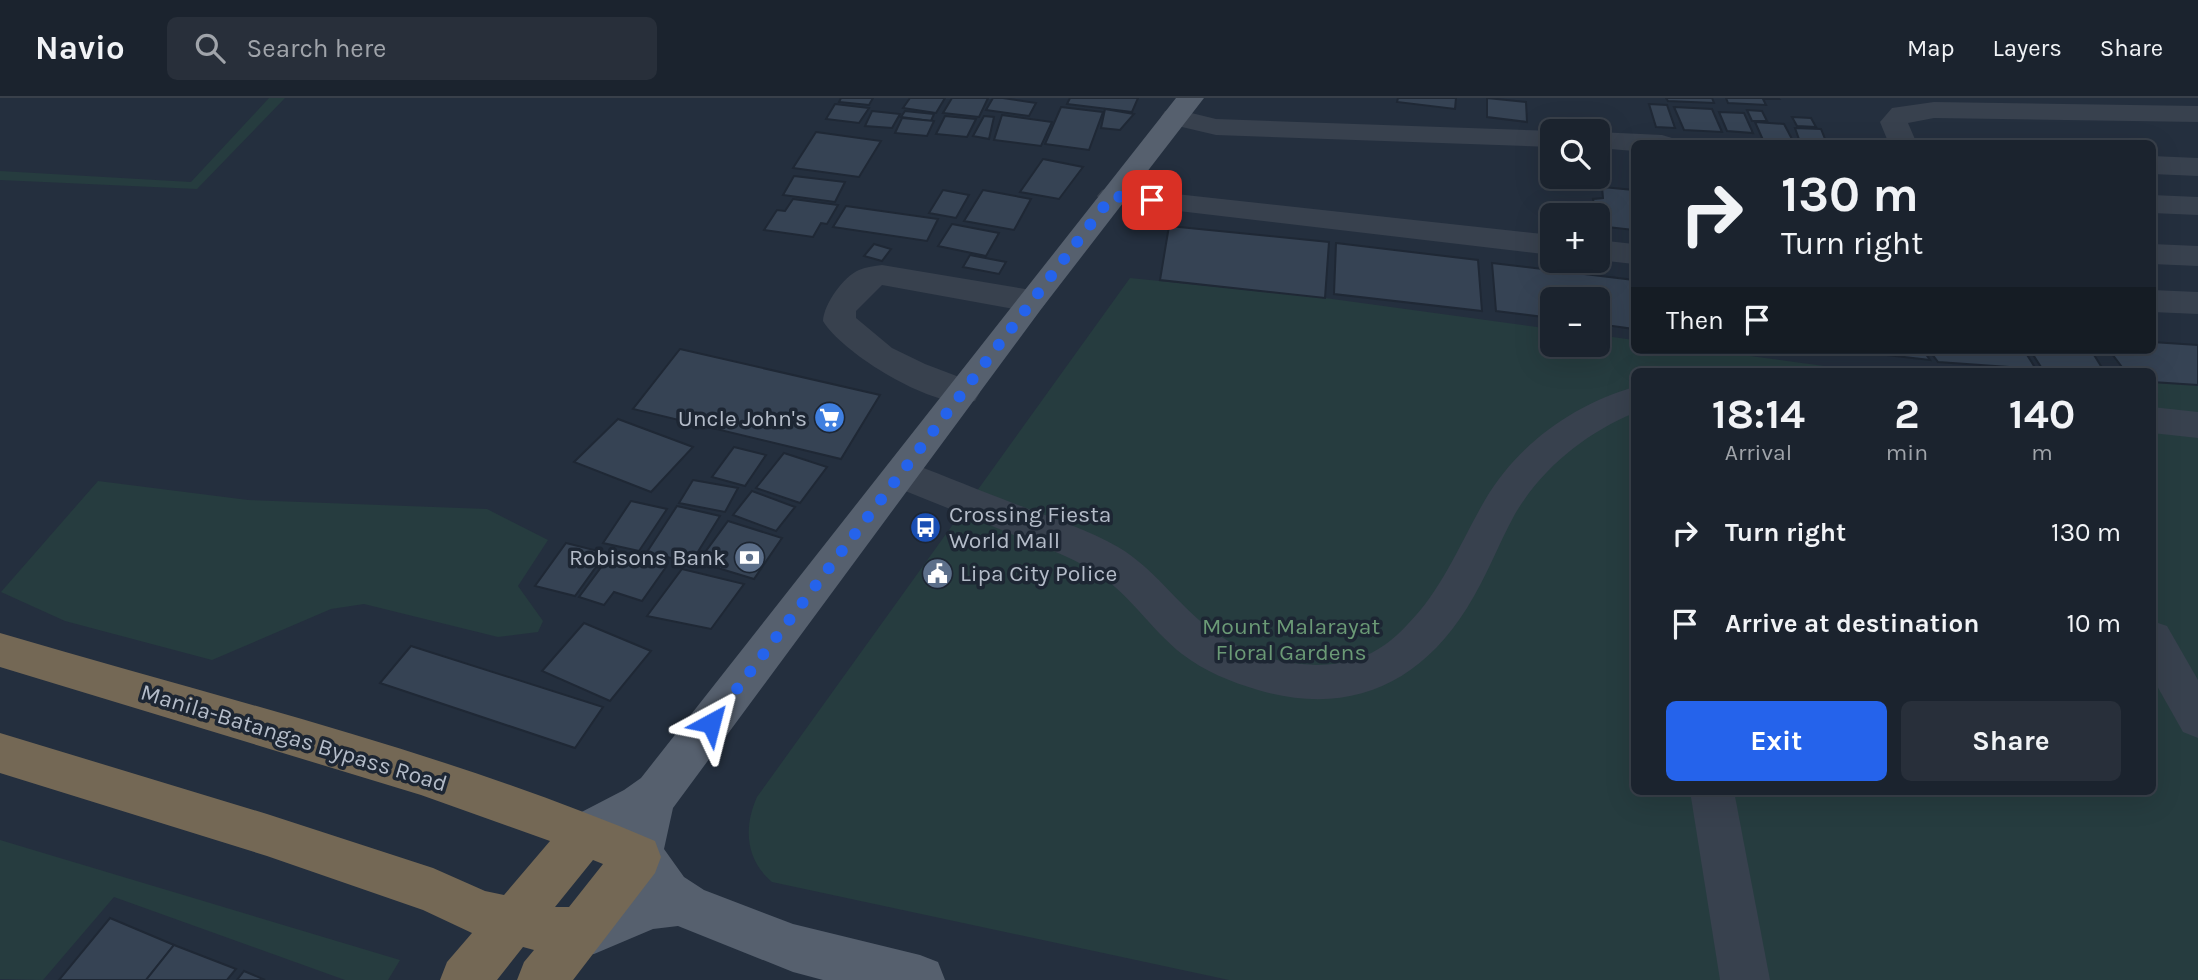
<!DOCTYPE html>
<meta charset="utf-8">
<style>
body{margin:0;font-family:Karla,sans-serif;background:#282f3a;color:#f1f3f6;height:100vh;display:flex;flex-direction:column;font-size:26px;white-space:nowrap}
*{box-sizing:border-box;margin:0}
p{font-size:23px;color:#a0a4aa}
.icon{flex:none;width:38px;height:38px;fill:none;stroke:currentColor;stroke-width:2;stroke-linecap:round;stroke-linejoin:round}
.map{position:relative;flex:1;overflow:hidden}
.sheet{position:absolute;left:1631px;top:270px;width:525px;height:427px;display:flex;flex-direction:column;background:#1b232e;border-radius:10px;box-shadow:0 7px 28px #0002,0 0 0 2px #39404a}
.sheet>*{flex:none}
.top-card{position:absolute;left:1631px;top:42px;width:525px;height:214px;border-radius:10px;box-shadow:0 7px 28px #0002,0 0 0 2px #39404a;background:#1b232e;color:#f1f3f6;overflow:hidden}
.buttons{position:absolute;left:1540px;top:21px;display:grid;gap:14px}
.buttons a{display:grid;place-items:center;width:70px;height:70px;border-radius:10px;background:#1b232e;box-shadow:0 7px 28px #0002,0 0 0 2px #39404a;font-size:35px}
.pin{position:absolute;display:grid;place-items:center;width:60px;height:60px;color:#fff;margin:-30px;border-radius:14px;box-shadow:0 4px 10px #0006}
.me{position:absolute;width:77px;margin:-38px;rotate:38deg;stroke-linejoin:round;filter:drop-shadow(0 0 5px #0008)}
.turn{display:flex;align-items:center;gap:24px;height:147px;padding:0 35px;font-size:32px}
.turn .icon{width:91px;height:91px;stroke-width:2.5}
.turn b{display:block;font-size:49px;line-height:60px}
.then{display:flex;align-items:center;height:66px;padding:0 35px;background:#0003;gap:14px;font-size:26px}
.eta{display:flex;justify-content:space-evenly;align-items:center;height:119px;text-align:center}
.eta b{font-size:42px;font-weight:700;line-height:49px}
.primary-button{display:flex;gap:14px;margin-top:auto;padding:14px 35px}
.primary-button a{flex:1;height:80px;border-radius:10px;background:#2563eb;color:#fff;font-size:28px;font-weight:700;line-height:80px;text-align:center}
.primary-button a+a{background:#282f3a;color:#f1f3f6}
ul{padding:0;list-style:none}
li{display:flex;align-items:center;gap:21px;height:91px;padding:0 35px}
li div{flex:1}
li b{display:block;font-size:26px}
li em{font-style:normal}
header{display:flex;align-items:center;gap:42px;box-sizing:border-box;height:98px;padding:0 35px;background:#1b232e;border-bottom:2px solid #39404a}
header strong{font-size:33px}
nav{display:flex;gap:38px;margin-inline-start:auto;font-size:24px}
.search{width:490px;height:63px;background:#282f3a;display:flex;align-items:center;gap:18px;box-sizing:border-box;padding:0 24px;border-radius:10px;color:#a0a4aa;font-size:26px}
.map>svg:first-child{display:block}
.green{fill:#263c3f}
.building{fill:#364354;stroke:#1f2835;stroke-width:2}
.lines{fill:none;stroke-linecap:round;stroke-linejoin:round}
.minor{fill:#38414e;fill-rule:evenodd}
.major{fill:#56606e;fill-rule:evenodd}
.highway{fill:#746855;fill-rule:evenodd}
.route{stroke:#2563eb;stroke-width:12;stroke-dasharray:0 21.6}
.labels{text-anchor:middle;dominant-baseline:central;stroke-width:7;stroke-linejoin:round;paint-order:stroke}
.poi-label{font-size:23px;fill:#b4bcc9;stroke:#1d2633;text-anchor:end}
.park-label{font-size:23px;fill:#6b9a76;stroke:#1d2633}
.street-label{font-size:23px;fill:#b4bcc9;stroke:#1d2633}
</style>
<header>
<strong>Navio</strong>
<div class="search"><svg class="icon" aria-label="search" viewBox="0 0 24 24"><circle cx="10" cy="10" r="6"/><path d="M15 15l6 6"/></svg>Search here</div>
<nav><a>Map</a><a>Layers</a><a>Share</a></nav>
</header>
<div class="map">
<svg width="2198" height="882" viewBox="0 0 2198 882">
<rect width="100%" height="100%" fill="#242f3e"/>
<g class="green">
<polygon points="269,0 285,0 197,91 0,82 0,73 191,84"/>
<path d="M1130,180L1325,200L1552,231V247H1598V237L1634,242V252H1706L1861,273H1634V693H2152L2153,284L2198,287V882H1229L772,784C746,762 743,730 757,699Z"/>
<polygon points="98,383 248,402 487,411 548,442 518,488 543,523 538,534 498,539 364,506 331,511 212,562 65,523 1,494"/>
<polygon points="0,742 400,862 388,882 345,882 114,799 43,882 0,881"/>
</g>
<g class="building">
<polygon points="841,0 873,0 869,7 839,4"/>
<polygon points="910,0 945,0 936,15 903,10"/>
<polygon points="952,0 988,0 979,19 943,15"/>
<polygon points="993,0 1003,0 1036,5 1029,18 986,12"/>
<polygon points="1070,0 1138,0 1132,14 1067,6"/>
<polygon points="1398,0 1456,0 1455,11 1397,4"/>
<polygon points="1487,0 1526,4 1527,24 1487,19"/>
<polygon points="1666,0 1712,0 1714,5 1668,3"/>
<polygon points="1726,0 1778,0 1779,1 1763,1 1766,7 1728,5"/>
<polygon points="835,6 869,10 859,25 826,21"/>
<polygon points="1649,6 1667,7 1675,30 1656,29"/>
<polygon points="1061,9 1103,14 1089,52 1045,46"/>
<polygon points="1674,9 1712,11 1722,34 1684,32"/>
<polygon points="1105,11 1134,16 1120,32 1101,30"/>
<polygon points="1747,12 1762,13 1767,23 1752,23"/>
<polygon points="872,13 900,16 892,30 865,28"/>
<polygon points="905,13 934,16 931,23 901,19"/>
<polygon points="1719,14 1744,15 1753,35 1727,33"/>
<polygon points="1002,17 1052,24 1041,48 994,42"/>
<polygon points="945,18 976,21 967,39 936,36"/>
<polygon points="984,18 994,19 989,41 973,38"/>
<polygon points="1792,19 1811,20 1816,29 1797,28"/>
<polygon points="902,20 934,23 927,38 895,35"/>
<polygon points="1755,24 1784,26 1793,43 1763,42"/>
<polygon points="1795,30 1821,31 1827,46 1800,44"/>
<polygon points="816,34 881,43 859,79 793,70"/>
<polygon points="1043,61 1083,69 1059,101 1020,94"/>
<polygon points="794,78 845,84 835,104 783,97"/>
<polygon points="1602,89 1634,92 1634,132 1598,128 1593,101 1603,100"/>
<polygon points="943,92 969,97 956,120 929,115"/>
<polygon points="983,92 1031,101 1014,132 964,123"/>
<polygon points="793,101 838,107 827,126 821,125 813,139 764,132 777,112 785,113"/>
<polygon points="846,108 938,121 927,143 833,129"/>
<polygon points="952,126 999,135 986,158 938,148"/>
<polygon points="1169,128 1329,144 1325,200 1160,182"/>
<polygon points="1336,145 1478,162 1482,213 1334,196"/>
<polygon points="874,146 891,151 882,163 864,158"/>
<polygon points="970,157 1006,164 999,176 963,169"/>
<polygon points="1492,165 1634,182 1634,231 1598,226 1598,201 1552,201 1552,220 1496,213"/>
<polygon points="2152,244 2198,247 2198,287 2152,284 2152,273 2125,273 2109,252 2152,252"/>
<polygon points="680,251 880,297 841,361 633,311"/>
<polygon points="1844,252 1923,252 1930,262"/>
<polygon points="1929,252 2024,252 2036,271 1938,264"/>
<polygon points="2030,252 2091,252 2104,273 2041,269"/>
<polygon points="618,321 693,349 651,394 574,364"/>
<polygon points="734,349 766,357 745,388 712,379"/>
<polygon points="784,355 827,369 800,405 756,390"/>
<polygon points="693,382 738,390 725,414 679,405"/>
<polygon points="752,393 795,409 776,433 733,417"/>
<polygon points="631,403 667,411 639,453 603,445"/>
<polygon points="677,408 720,418 691,465 647,454"/>
<polygon points="728,423 782,440 754,481 698,464"/>
<polygon points="566,445 606,455 575,498 535,488"/>
<polygon points="632,459 666,469 642,503 614,494 604,507 579,499 608,460 626,466"/>
<polygon points="682,471 744,486 711,531 647,518"/>
<polygon points="584,525 651,553 610,603 542,573"/>
<polygon points="411,548 603,609 575,650 380,585"/>
<polygon points="110,820 174,847 146,882 59,882"/>
<polygon points="174,847 236,871 227,882 146,882"/>
<polygon points="244,873 265,882 237,882"/>
</g>
<g class="lines">
<g class="minor">
<polygon points="1934,4 2198,8 2198,24 1934,20 1908,25 1917,46 1889,46 1880,24 1892,10"/>
<polygon points="1175,11 1216,21 1555,33 1552,33 1552,49 1216,37 1165,25 1161,19 1165,13"/>
<polygon points="1598,34 1662,37 1672,40 1676,46 1634,46 1634,53 1598,50"/>
<polygon points="2152,58 2198,60 2198,78 2152,76"/>
<polygon points="1112,89 1552,137 1552,157 1102,104 1097,98 1102,92"/>
<polygon points="2152,97 2198,99 2198,117 2152,115"/>
<polygon points="1598,142 1634,146 1634,166 1598,162"/>
<polygon points="2152,146 2198,148 2198,168 2152,166"/>
<path d="M882,167L1031,192L1042,196L1047,203L1042,210L1031,214L882,187L856,213V220L892,250L925,266L975,285L980,294L975,303C937,314 843,256 823,223C824,206 843,179 859,172C866,169 875,168 882,167Z"/>
<polygon points="2152,192 2198,194 2198,216 2152,214"/>
<path d="M1634,289V315C1586,335 1542,370 1515,416C1498,447 1486,480 1467,510C1418,588 1347,618 1258,592C1231,584 1204,573 1182,556C1150,531 1129,494 1093,473C1069,458 1042,448 1016,438C973,420 930,403 888,386L883,376L888,366L901,362C935,373 967,388 1000,400C1039,416 1081,428 1118,449C1154,470 1176,505 1209,530C1248,561 1311,577 1359,560C1378,554 1394,541 1407,527C1443,491 1460,445 1485,402C1518,346 1573,307 1634,289Z"/>
<polygon points="2152,309 2198,314 2198,340 2152,335"/>
<polygon points="2152,523 2167,528 2198,582 2198,640 2183,634 2152,579"/>
<polygon points="1690,693 1734,693 1770,882 1720,882"/>
</g>
<polygon class="major" points="1176,0 1204,0 1042,210 673,710 664,751 684,779 704,792 793,826 920,857 938,864 945,882 823,882 793,874 678,828 653,831 594,856 580,858 563,851 556,834 563,817 603,805 637,790 621,775 615,759 621,738 586,756 570,750 563,735 570,720 624,692 641,680"/>
<path class="highway" d="M0,535C219,600 445,653 655,743L661,759L655,775L573,882H517L524,864L534,852L523,849L497,882H440L447,864L472,835L423,812L267,758L0,675V635L267,716L433,770L485,793L504,797L550,743L421,697L0,569ZM593,762L603,766L569,809H555Z"/>
</g>
<g class="lines">
<polyline class="route" points="711,625 1112,98 1152,102"/>
</g>
<defs>
<symbol id="supermarket-disc" viewBox="-11 -11 22 22"><circle r="9.5" fill="#3f7fe0" stroke="#1d2633"/><path d="M-6-5.5h2.5l.6 2H6L4.5 2H-2.5L-4.4-4H-6ZM-1.5 3.2a1.3 1.3 0 1 0 .1 0ZM3 3.2a1.3 1.3 0 1 0 .1 0Z" fill="#fff"/></symbol>
<symbol id="bus-disc" viewBox="-11 -11 22 22"><circle r="9.5" fill="#1a4fb4" stroke="#1d2633"/><path d="M-5-6H5V4H4V6H2V4H-2V6H-4V4H-5ZM-3.5-4V0h7V-4ZM-3.5 1.2v1.5H-2V1.2ZM2 1.2v1.5H3.5V1.2Z" fill="#fff"/></symbol>
<symbol id="bank-disc" viewBox="-11 -11 22 22"><circle r="9.5" fill="#5c6f8a" stroke="#1d2633"/><path d="M-6-4H6V4H-6ZM0-2.3a2.3 2.3 0 1 0 0 4.6a2.3 2.3 0 1 0 0-4.6Z" fill="#fff"/></symbol>
<symbol id="civic-disc" viewBox="-11 -11 22 22"><circle r="9.5" fill="#5c6f8a" stroke="#1d2633"/><path d="M-.6-6.5H3V-4.5H.6V-3L4-1V1h2V6H-6V1h2V-1L-.6-3ZM-1.2 2.5V6h2.4V2.5Z" fill="#fff"/></symbol>
</defs>
<g fill-rule="evenodd">
<use href="#supermarket-disc" x="812" y="302" width="35" height="35"/>
<use href="#bus-disc" x="908" y="412" width="35" height="35"/>
<use href="#bank-disc" x="732" y="442" width="35" height="35"/>
<use href="#civic-disc" x="920" y="458" width="35" height="35"/>
</g>
<g class="labels">
<g class="poi-label">
<text x="807" y="320">Uncle John's</text>
<text x="949" y="416" text-anchor="start">Crossing Fiesta<tspan x="949" dy="26">World Mall</tspan></text>
<text x="726" y="459">Robisons Bank</text>
<text x="960" y="475" text-anchor="start">Lipa City Police</text>
</g>
<g class="park-label">
<text x="1291" y="528">Mount Malarayat<tspan x="1291" dy="26">Floral Gardens</tspan></text>
</g>
<g class="street-label">
<text transform="translate(294 640) rotate(17)">Manila-Batangas Bypass Road</text>
</g>
</g>
</svg>
<div class="buttons">
<a><svg class="icon" aria-label="search" viewBox="0 0 24 24"><circle cx="10" cy="10" r="6"/><path d="M15 15l6 6"/></svg></a>
<a>+</a>
<a>−</a>
</div>
<div class="pin" style="left:1152px;top:102px;background:#d93025"><svg class="icon" aria-label="arrive" viewBox="0 0 24 24"><path d="M6 21V4h12l-3 4 3 4H6"/></svg></div>
<svg class="me" style="left:711px;top:625px" viewBox="-20 -20 40 40"><path d="M0-17L14 15 0 8-14 15z" fill="#2563eb" stroke="#fff" stroke-width="4"/></svg>
<div class="top-card">
<div class="turn"><svg class="icon" aria-label="right" viewBox="0 0 24 24"><path d="M7 20v-9h11M14 6l5 5-5 5"/></svg><div><b>130 m</b>Turn right</div></div>
<div class="then">Then<svg class="icon" aria-label="arrive" viewBox="0 0 24 24"><path d="M6 21V4h12l-3 4 3 4H6"/></svg></div>
</div>
<section class="sheet">
<div class="eta">
<div><b>18:14</b><p>Arrival</p></div>
<div><b>2</b><p>min</p></div>
<div><b>140</b><p>m</p></div>
</div>
<ul>
<li><svg class="icon" aria-label="right" viewBox="0 0 24 24"><path d="M7 20v-9h11M14 6l5 5-5 5"/></svg><div><b>Turn right</b></div><em>130 m</em></li>
<li><svg class="icon" aria-label="arrive" viewBox="0 0 24 24"><path d="M6 21V4h12l-3 4 3 4H6"/></svg><div><b>Arrive at destination</b></div><em>10 m</em></li>
</ul>
<div class="primary-button"><a>Exit</a><a>Share</a></div>
</section>
</div>
